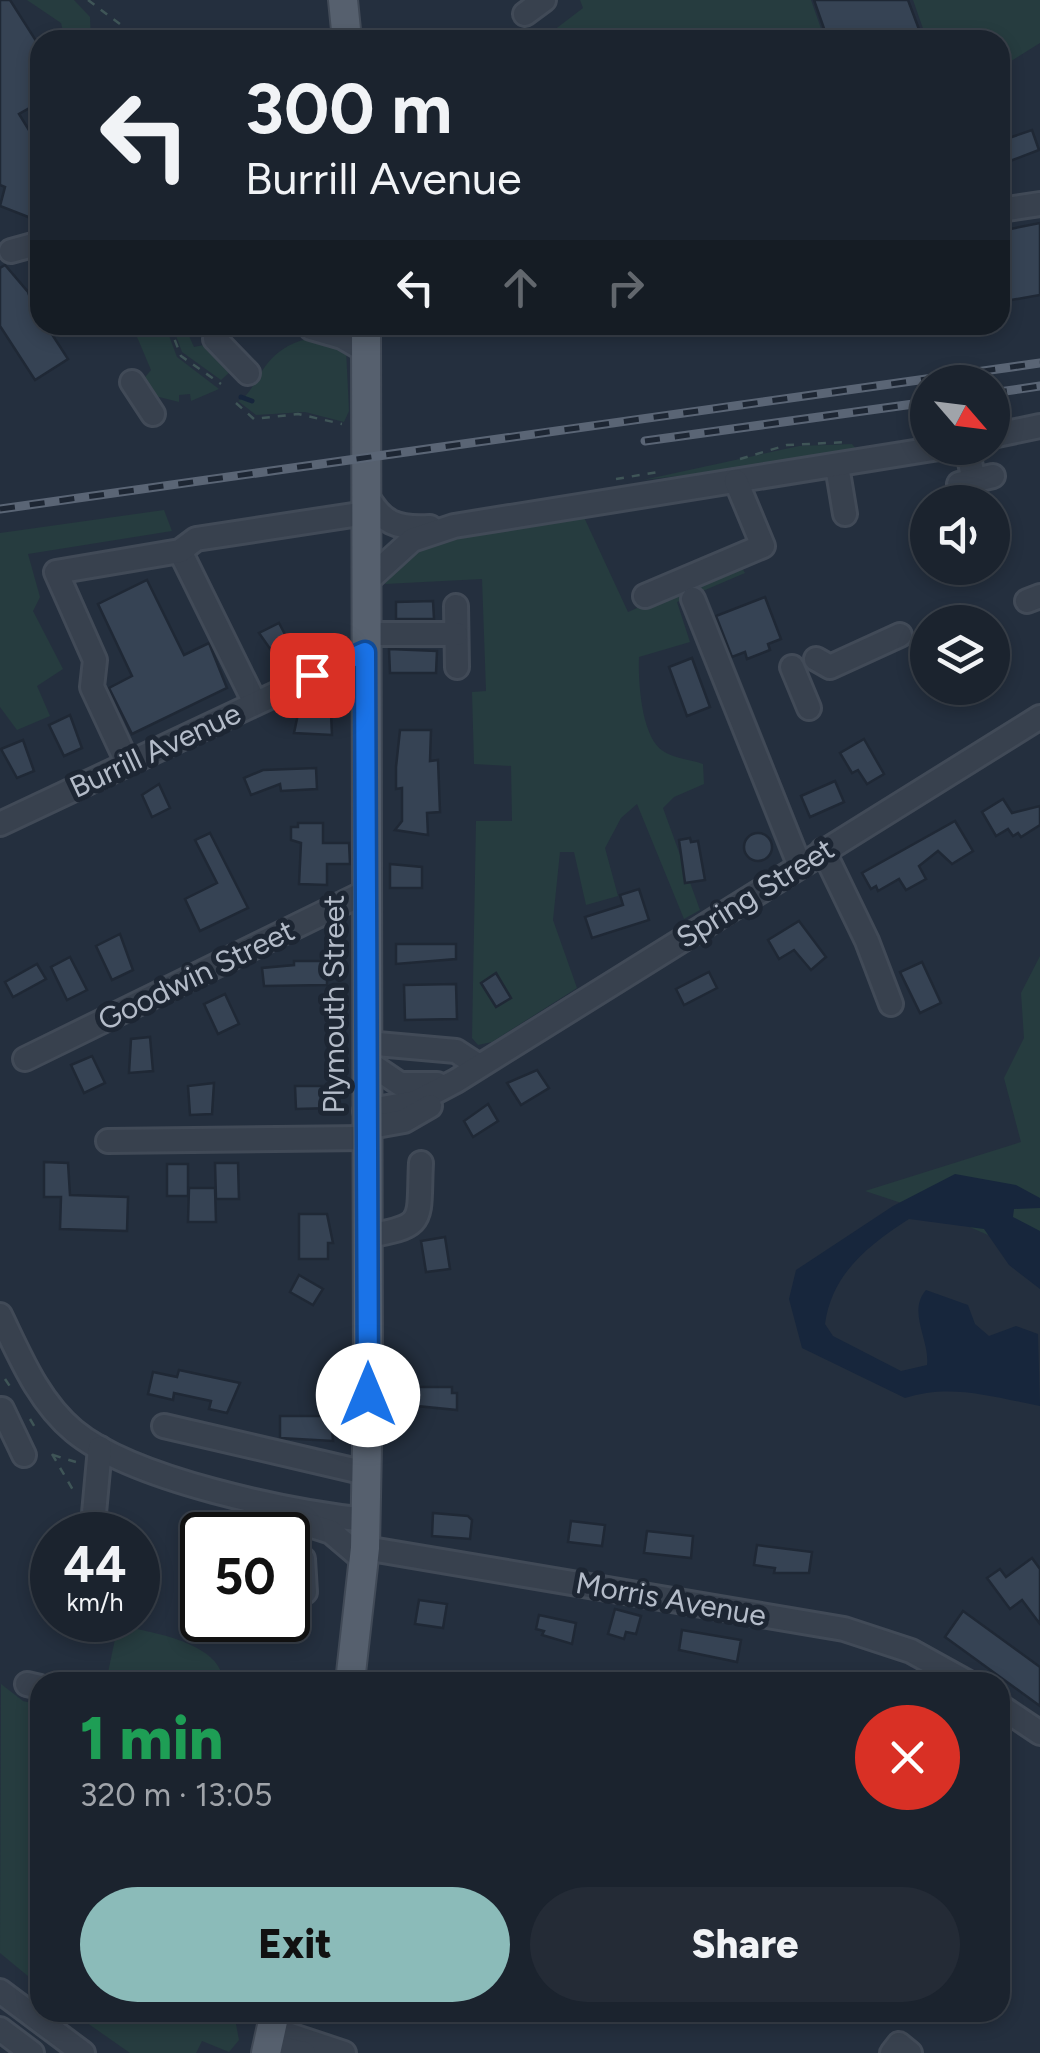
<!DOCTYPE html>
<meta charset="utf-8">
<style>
body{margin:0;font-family:Figtree,sans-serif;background:#242b36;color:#f1f3f6;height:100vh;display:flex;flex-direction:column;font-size:38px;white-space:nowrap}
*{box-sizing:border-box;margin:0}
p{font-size:32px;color:#a0a4aa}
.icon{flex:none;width:55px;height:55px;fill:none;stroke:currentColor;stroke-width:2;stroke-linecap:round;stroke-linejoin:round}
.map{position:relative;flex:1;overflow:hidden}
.drawer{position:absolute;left:30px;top:1672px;width:980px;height:350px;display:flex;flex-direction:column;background:#1b232e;border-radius:30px;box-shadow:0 5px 15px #0003,0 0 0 2px #39404a}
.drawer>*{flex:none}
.guide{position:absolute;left:30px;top:30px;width:980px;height:305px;border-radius:30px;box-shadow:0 5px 15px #0003,0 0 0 2px #39404a;background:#1b232e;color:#f1f3f6;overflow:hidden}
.needle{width:65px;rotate:118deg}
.controls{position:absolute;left:910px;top:365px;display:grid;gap:20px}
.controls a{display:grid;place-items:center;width:100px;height:100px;border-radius:50%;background:#1b232e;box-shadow:0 5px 15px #0003,0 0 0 2px #39404a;font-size:50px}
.speed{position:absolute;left:30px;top:1512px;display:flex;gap:20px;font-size:50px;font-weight:700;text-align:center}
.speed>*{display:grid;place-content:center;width:130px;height:130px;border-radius:50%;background:#1b232e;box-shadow:0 5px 15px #0003,0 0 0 2px #39404a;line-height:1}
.speed small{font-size:25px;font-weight:400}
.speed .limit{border:5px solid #111;border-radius:15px;background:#fff;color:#111}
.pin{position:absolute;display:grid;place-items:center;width:85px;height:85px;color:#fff;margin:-42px;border-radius:20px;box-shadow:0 5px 15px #0006}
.me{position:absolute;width:110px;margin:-55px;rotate:0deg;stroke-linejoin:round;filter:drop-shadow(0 0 8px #0008)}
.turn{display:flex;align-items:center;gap:35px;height:210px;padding:0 50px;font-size:45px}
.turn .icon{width:130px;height:130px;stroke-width:2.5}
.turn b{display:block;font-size:70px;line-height:85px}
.lanes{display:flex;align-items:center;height:95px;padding:0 50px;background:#0003;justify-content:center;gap:50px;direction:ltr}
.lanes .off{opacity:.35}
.round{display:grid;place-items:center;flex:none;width:105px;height:105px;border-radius:52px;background:#242b36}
.overview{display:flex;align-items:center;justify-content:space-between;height:170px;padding:0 50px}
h1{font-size:60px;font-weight:800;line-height:75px;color:#1e9e55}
.button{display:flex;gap:20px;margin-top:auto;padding:20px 50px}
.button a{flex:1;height:115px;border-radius:60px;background:#8bbbb9;color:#111;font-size:40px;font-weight:800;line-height:115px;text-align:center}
.button a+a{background:#242b36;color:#f1f3f6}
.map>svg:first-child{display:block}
.green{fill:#263c3f}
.water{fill:#17263c}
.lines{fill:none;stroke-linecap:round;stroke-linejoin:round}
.stream{stroke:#17263c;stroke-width:5}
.building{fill:#364354;stroke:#1f2835;stroke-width:2.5}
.minor-casing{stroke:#414a57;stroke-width:28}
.major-casing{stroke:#414a57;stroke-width:32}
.path{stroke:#3f5557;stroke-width:2.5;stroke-dasharray:8 8;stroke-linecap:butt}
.minor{stroke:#38414e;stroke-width:22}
.major{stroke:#56606e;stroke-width:28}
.rail-casing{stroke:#5a6575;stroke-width:9}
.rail{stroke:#1d2633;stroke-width:5;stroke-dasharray:15;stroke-linecap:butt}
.route-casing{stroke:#114b97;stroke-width:25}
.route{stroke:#1a73e8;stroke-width:18}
.labels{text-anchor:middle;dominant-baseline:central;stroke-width:10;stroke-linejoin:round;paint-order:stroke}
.street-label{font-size:30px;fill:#b4bcc9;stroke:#1d2633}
</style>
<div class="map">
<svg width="1040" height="2053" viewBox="0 0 1040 2053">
<rect width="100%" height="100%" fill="#242f3e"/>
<g class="green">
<polygon points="27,0 74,0 90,17 91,40 65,40 61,23"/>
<polygon points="580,0 811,0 825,40 541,40 583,8"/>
<polygon points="913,0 1040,0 1040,43 1000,68 1000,40 927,40"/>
<polygon points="132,325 165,325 177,357 219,389 191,401 190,394 179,395 179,402 155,396 142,381 151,370"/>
<polygon points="172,325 184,325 194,347 208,344 231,371 221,380 182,352"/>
<path d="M321,337L346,349L349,411L344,422L305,412L256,415L238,401C260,392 259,342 321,337Z"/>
<polygon points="852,444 857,450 752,468 643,480 799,446"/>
<polygon points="164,510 172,531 28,554 40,597 33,611 63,669 37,686 50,716 17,730 0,707 0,533"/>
<path d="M582,513L628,612L739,563L745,573L677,602L690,642L639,657C638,680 641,737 663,751C673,758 692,760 703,764L704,784L674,797L663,808L700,910L684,919L637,804L621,818L605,848L618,896L586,905L574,852H560L553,920L577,988L492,1042L478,1045L472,1038L476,821H512L511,766L474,764L472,692L486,691L482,579L385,584C417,528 524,524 582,513Z"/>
<polygon points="1040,956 1040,1258 956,1221 865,1191 1021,1142 1004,1078 1024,1038 1021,993"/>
<path d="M126,1627C158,1633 222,1645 223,1682H106L115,1639Z"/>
<polygon points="1,1684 23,1701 40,1705 40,1986 0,1953"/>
<polygon points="73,2013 222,2013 236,2024 239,2040 229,2052 202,2041 196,2053 130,2053"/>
</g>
<path class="water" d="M955,1174L1016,1185L1040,1198V1208L1014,1209L1013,1217L1040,1231V1289L1009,1265L984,1229L909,1219C867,1246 832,1274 825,1324L833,1336L901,1371L927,1365C930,1340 907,1312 926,1290L968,1305L975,1324L989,1336L1016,1326L1038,1334L1040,1406C993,1397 951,1383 905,1398L802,1348L789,1299L796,1270L893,1206Z"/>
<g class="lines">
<polyline class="stream" points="241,397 252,401"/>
</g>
<g class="building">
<polygon points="0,0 10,0 40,47 40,102 19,114 40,148 40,209 36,220 0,206 5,187 0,185"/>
<polygon points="814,0 908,0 923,40 828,40"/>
<polygon points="1032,130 1039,150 1010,161 1006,139"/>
<polygon points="1040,223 1040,295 1000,302 1000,237 1006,236 1005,230"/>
<polygon points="5,265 28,292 40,325 46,325 68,359 35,380 0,326 0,268"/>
<polygon points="147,580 184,655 209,643 227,688 132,734 109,688 132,676 98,604"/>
<polygon points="765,597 781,639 768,644 770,650 747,659 745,652 732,657 716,616"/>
<polygon points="433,601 434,619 396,619 396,602"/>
<polygon points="279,623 290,644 273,653 259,633"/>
<polygon points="389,649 437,651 436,673 390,673"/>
<polygon points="692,658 710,707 687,716 669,667"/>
<polygon points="331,713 332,735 294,733 298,714"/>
<polygon points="70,715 82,748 64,756 49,725"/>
<polygon points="400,730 431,730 430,761 438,760 440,812 427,813 428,835 395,830 402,821 402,788 396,789 396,767"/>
<polygon points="864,739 884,774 867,784 858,770 852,773 840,753"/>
<polygon points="23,740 34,771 17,778 1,749"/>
<polygon points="316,768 317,789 281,791 280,784 251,795 244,778 263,770"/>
<polygon points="835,781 844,802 810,817 801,796"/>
<polygon points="159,784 170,808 152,817 142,795"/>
<polygon points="1003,799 1012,813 1040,806 1040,825 1021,837 1018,833 1013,836 1008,829 996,836 982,812"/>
<polygon points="955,821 973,851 952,864 938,851 919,866 926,879 906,890 899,879 878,891 876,886 871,889 862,873"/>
<polygon points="298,823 323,823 323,843 349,843 350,864 327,864 327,885 299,884 301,843 291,840 291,827 298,827"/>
<polygon points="210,833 248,908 200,931 185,899 217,883 195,840"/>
<circle cx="758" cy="847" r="14"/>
<polygon points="690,838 691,842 698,841 705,880 685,883 679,840"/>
<polygon points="390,864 422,867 422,888 390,888"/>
<polygon points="639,889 649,920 592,938 585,917 623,905 620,895"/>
<polygon points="799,921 826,957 811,970 794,950 779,959 768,940"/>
<polygon points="120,934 133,970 112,980 96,946"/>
<polygon points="396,944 456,944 456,959 396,964"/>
<polygon points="70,957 87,990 67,1000 51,967"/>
<polygon points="294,961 327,961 327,985 264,986 262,968 294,965"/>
<polygon points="922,962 941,1003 920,1013 900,972"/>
<polygon points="37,964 46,979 13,997 5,982"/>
<polygon points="709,972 717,988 684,1005 676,989"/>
<polygon points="496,973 511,998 496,1007 481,983"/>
<polygon points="456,984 457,1019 405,1020 404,985"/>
<polygon points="225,994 239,1024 218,1034 204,1004"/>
<polygon points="150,1037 153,1071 129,1073 131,1039"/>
<polygon points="92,1056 105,1083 84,1093 71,1065"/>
<polygon points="537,1070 549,1088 521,1105 507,1083"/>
<polygon points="214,1083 212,1114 190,1115 188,1086"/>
<polygon points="295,1086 332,1086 332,1108 296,1109"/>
<polygon points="488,1104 498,1121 473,1137 464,1121"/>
<polygon points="44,1162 68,1163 70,1195 128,1197 127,1231 60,1229 61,1197 44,1197"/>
<polygon points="215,1163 238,1163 239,1199 216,1199"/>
<rect x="167" y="1164" width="21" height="32"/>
<polygon points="189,1188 215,1188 216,1222 188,1222"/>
<polygon points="299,1214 327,1214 333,1243 328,1243 328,1259 299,1259"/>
<polygon points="445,1237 450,1269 426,1272 421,1241"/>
<polygon points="299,1275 323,1289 313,1305 290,1292"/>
<polygon points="179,1370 240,1383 227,1413 209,1409 211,1401 174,1393 173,1400 148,1394 153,1372 177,1377"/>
<polygon points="417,1387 452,1387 452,1393 457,1393 457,1410 417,1406"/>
<polygon points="280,1416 331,1416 333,1441 280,1438"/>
<polygon points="433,1513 468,1516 472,1520 470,1539 432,1536"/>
<polygon points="571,1521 605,1525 602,1546 568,1542"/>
<polygon points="647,1531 693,1536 691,1558 644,1553"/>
<polygon points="757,1545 812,1552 809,1573 774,1573 775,1568 754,1565"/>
<polygon points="1032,1558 1040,1569 1040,1624 1022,1600 1010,1609 987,1578 1000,1569 1006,1577"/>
<polygon points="419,1600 447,1604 443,1628 415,1624"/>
<polygon points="615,1609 641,1616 636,1634 626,1632 624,1639 608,1634"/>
<polygon points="963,1611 1040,1667 1040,1706 945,1637"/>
<polygon points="539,1615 576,1623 572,1644 542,1635 544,1631 536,1629"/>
<polygon points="682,1630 741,1640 737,1662 679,1650"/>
</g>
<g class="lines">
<defs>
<g id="minor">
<polyline points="525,14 544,0"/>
<polyline points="1000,210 1040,204"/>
<polyline points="11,251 40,243"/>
<polyline points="311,328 342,337 366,351"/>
<polyline points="215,339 248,373"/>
<polyline points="132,382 153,414"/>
<polyline points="992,436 1040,426"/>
<polyline points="967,448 974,481"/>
<polyline points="837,466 845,514"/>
<polyline points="959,484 993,476"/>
<path d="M366,494C382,523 396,529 430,527"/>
<polyline points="180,551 255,703"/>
<polyline points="367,581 412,540 454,526 939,448"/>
<polyline points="645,596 763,546 736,481"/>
<polyline points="693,599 799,864"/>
<polyline points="1027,601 1040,596"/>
<polyline points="456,606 457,667"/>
<polyline points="365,634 456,634"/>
<polyline points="816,659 830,667 900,635"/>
<polyline points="792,667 809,708"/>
<polyline points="127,762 92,687 95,660 56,572 180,551 196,539 366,513"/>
<polyline points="0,824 365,652"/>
<polyline points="823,850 867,941 891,1004"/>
<polyline points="366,1043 456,1051 479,1066"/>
<polyline points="25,1059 366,892"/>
<polyline points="366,1061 400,1084 437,1084"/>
<polyline points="365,1111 416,1102 456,1081 1040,717"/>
<polyline points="365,1128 404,1121 430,1106"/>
<polyline points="108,1141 365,1138"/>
<path d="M367,1236C428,1226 418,1221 421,1163"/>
<path d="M0,1315C20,1356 38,1401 74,1431C133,1480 290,1512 366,1520"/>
<polyline points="2,1409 24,1455"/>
<polyline points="164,1426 366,1473"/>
<polyline points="303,1523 331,1532 364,1560"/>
<polyline points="92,1535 100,1448"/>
<polyline points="365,1548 844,1629 911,1651 967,1682"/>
<polyline points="303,1559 305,1592"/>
<polyline points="27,1684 40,1687"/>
<polyline points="1000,1706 1040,1733"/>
<polyline points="0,1991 83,2053"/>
<polyline points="0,2029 32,2053"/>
<polyline points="272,2029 344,2053"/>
<polyline points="268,2045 304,2053"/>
<polyline points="892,2053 899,2044 910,2053"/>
</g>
<g id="major">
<polyline points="343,0 347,40"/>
<polyline points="350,1682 365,1548 368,1395 366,325"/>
<polyline points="266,2053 275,2012"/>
</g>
</defs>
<use href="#minor" class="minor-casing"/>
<use href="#major" class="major-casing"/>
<g class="path">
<polyline points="88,0 141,40"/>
<polyline points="169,325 181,356 221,384"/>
<polyline points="236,403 254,419 298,414 342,424"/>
<polyline points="740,459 787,445 849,442"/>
<polyline points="616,479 658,472"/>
<polyline points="5,1379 13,1391"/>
<polyline points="30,1419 36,1429"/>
<polyline points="52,1454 76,1495"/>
<polyline points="53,1455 79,1463"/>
</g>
<use href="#minor" class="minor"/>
<use href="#major" class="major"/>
<defs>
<g id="rail">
<polyline points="992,393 1040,386"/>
<polyline points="645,441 928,402"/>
<polyline points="0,509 1040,363"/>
</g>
</defs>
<use href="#rail" class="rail-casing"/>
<use href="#rail" class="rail"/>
</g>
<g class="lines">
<defs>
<polyline id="route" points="312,675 365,652 368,1395"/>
</defs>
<use href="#route" class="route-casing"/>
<use href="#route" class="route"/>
</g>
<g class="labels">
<g class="street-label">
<text transform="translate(155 750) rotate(-25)">Burrill Avenue</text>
<text transform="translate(755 893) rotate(-32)">Spring Street</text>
<text transform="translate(196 975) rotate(-26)">Goodwin Street</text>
<text transform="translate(333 1004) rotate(-90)">Plymouth Street</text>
<text transform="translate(671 1599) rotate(10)">Morris Avenue</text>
</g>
</g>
</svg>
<div class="controls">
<a><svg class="needle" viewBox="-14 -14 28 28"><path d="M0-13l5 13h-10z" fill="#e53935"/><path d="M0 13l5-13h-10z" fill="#a0a4aa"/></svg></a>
<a><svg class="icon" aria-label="sound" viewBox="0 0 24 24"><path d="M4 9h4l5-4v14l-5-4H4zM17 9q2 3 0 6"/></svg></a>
<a><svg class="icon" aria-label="layers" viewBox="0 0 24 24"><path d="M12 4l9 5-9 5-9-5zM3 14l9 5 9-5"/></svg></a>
</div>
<div class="speed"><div>44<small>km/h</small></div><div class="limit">50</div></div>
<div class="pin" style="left:312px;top:675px;background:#d93025"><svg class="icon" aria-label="arrive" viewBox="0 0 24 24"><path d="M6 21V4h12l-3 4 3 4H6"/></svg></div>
<svg class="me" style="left:368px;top:1395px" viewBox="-20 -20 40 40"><circle r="19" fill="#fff"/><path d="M0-13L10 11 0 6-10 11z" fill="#1a73e8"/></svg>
<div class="guide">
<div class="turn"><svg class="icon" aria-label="left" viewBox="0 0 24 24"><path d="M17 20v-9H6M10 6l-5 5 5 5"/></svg><div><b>300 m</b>Burrill Avenue</div></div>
<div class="lanes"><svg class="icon" aria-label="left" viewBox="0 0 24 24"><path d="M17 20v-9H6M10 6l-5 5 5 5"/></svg><svg class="icon off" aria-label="ahead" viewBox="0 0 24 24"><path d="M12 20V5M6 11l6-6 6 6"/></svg><svg class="icon off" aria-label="right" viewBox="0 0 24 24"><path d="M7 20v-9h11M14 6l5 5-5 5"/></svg></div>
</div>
<section class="drawer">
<div class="overview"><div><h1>1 min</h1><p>320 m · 13:05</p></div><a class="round" style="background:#d93025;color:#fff"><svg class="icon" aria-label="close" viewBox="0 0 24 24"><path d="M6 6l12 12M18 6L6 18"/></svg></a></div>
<div class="button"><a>Exit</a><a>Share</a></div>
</section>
</div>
